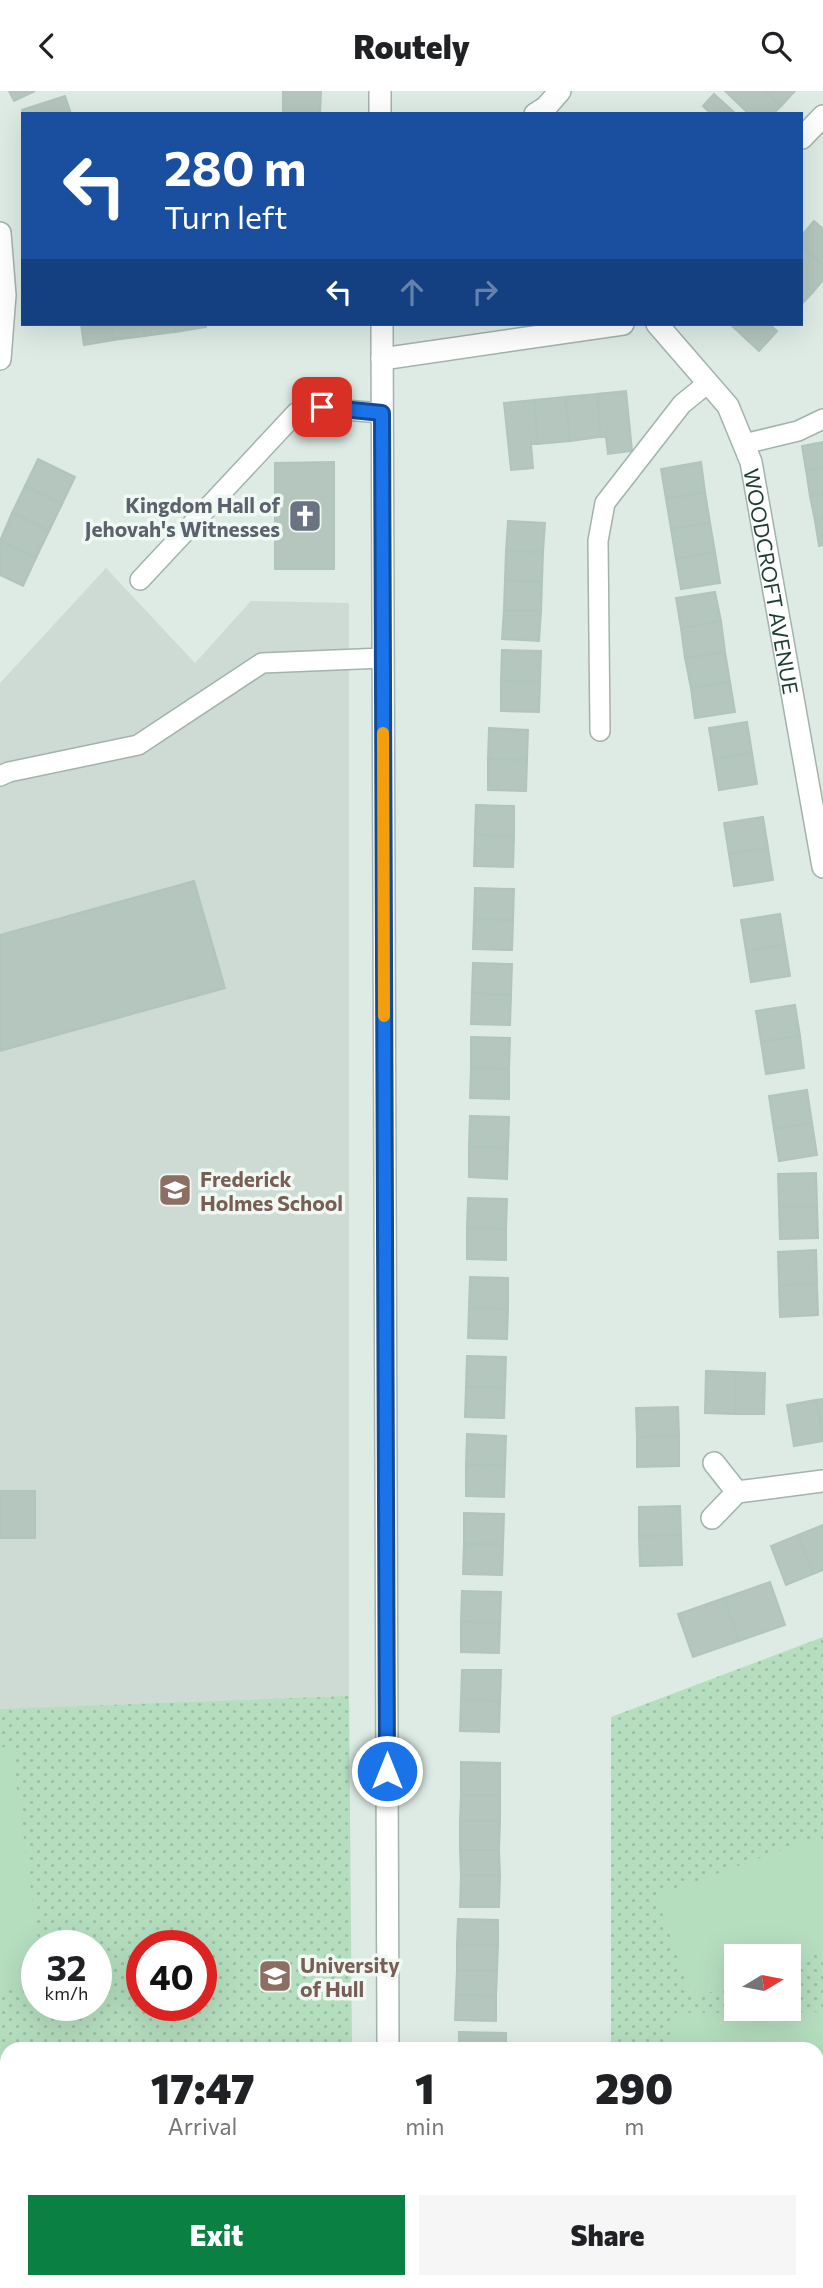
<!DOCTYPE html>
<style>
body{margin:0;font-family:Commissioner,sans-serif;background:#f6f6f6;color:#202124;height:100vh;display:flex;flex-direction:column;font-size:26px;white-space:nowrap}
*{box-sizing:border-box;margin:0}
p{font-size:23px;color:#757577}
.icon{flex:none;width:38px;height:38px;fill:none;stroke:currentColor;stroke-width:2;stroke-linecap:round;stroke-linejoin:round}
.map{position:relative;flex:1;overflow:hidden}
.sheet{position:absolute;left:0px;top:1951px;width:824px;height:247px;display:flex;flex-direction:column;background:#fff;border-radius:21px 21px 0 0;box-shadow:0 7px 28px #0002}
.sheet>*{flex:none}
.top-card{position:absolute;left:21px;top:21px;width:782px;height:214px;border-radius:0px;box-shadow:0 7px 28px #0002;background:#1a4fa0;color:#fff;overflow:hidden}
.needle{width:46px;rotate:80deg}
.controls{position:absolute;left:724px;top:1853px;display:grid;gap:14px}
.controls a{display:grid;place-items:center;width:77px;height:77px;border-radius:0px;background:#fff;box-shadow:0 7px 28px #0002;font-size:35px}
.speed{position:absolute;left:21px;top:1839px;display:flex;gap:14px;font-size:35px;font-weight:700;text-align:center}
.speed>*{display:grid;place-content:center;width:91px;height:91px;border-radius:50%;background:#fff;box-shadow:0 7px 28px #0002;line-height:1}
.speed small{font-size:18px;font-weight:400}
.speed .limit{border:10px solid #d22;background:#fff;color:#111}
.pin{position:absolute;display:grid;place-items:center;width:60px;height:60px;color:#fff;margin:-30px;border-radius:14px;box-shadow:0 4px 10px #0006}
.me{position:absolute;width:77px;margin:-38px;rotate:0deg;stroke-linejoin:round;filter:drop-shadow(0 0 5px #0008)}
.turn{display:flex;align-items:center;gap:24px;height:147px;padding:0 28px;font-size:32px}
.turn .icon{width:91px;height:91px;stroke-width:2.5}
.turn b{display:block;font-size:49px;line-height:60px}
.lanes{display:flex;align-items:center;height:66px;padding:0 28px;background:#0003;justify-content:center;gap:35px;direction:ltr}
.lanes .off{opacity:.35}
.eta{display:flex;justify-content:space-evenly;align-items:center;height:119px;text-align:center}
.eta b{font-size:42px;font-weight:800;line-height:49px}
.primary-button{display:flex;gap:14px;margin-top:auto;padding:14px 28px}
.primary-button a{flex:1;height:80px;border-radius:0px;background:#0b8043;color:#fff;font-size:28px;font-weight:800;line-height:80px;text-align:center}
.primary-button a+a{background:#f6f6f6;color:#202124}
header{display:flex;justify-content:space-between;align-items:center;height:91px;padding:0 28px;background:#fff;font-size:32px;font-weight:800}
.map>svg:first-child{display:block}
.built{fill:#cddbd4;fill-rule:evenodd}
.grass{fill:url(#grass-dots);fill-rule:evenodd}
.garden{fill:#b5debf}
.building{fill:#b4c6be;stroke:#b0c5bc;stroke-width:2}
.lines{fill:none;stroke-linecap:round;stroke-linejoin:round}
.service-casing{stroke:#a1b3ac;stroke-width:22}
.minor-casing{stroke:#a1b3ac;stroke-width:24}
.tertiary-casing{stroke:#a1b3ac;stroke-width:24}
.service{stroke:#fff;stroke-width:19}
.minor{stroke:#fff;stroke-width:21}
.tertiary{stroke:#fff;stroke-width:21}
.route-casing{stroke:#114b97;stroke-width:18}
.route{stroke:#1a73e8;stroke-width:12}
.slow{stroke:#f59e0b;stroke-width:12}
.labels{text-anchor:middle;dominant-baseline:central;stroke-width:7;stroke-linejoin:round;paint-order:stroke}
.worship-label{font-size:21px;font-weight:bold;fill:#5b616d;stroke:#eff8f3;text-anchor:end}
.street-label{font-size:21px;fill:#1e3c33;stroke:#eff8f3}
.education-label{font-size:21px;font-weight:bold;fill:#785e54;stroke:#eff8f3;text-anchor:start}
</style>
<header><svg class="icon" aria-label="back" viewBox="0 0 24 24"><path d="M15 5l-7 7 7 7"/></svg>Routely<svg class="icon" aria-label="search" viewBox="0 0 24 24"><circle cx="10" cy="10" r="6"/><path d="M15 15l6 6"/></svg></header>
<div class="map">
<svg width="823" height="2197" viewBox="0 0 823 2197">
<defs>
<pattern id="grass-dots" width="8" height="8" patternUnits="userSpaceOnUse" patternTransform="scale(1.75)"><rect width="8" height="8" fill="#b5debf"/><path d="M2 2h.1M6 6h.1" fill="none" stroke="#9bbfa5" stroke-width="1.8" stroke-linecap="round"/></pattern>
</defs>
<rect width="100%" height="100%" fill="#deebe5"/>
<path class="built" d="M106,477L195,572L251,510L349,512V1958H7V2191H349L0,2197V592ZM37,1855H96V1914H37ZM142,1855H201V1914H142Z"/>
<g class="grass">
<path d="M823,1546V2197H610V2191H817V1958H611V1626ZM737,1866H789V1918H737Z"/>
<path d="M349,1605L352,1958H7V2191H354V2197H0V1618ZM37,1855H96V1914H37ZM142,1855H201V1914H142Z"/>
</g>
<g class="garden">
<polygon points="0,1656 11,1656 39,1855 37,1855 37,1897 0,1900"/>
<polygon points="820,1745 823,1751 823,1860 789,1872 789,1866 737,1866 737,1892 693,1907 656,1805"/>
<polygon points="823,1921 823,2097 817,2097 817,1958 671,1958 671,1922"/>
<polygon points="0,1996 7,1996 7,2191 218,2191 218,2197 0,2197"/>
</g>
<g class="building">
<polygon points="9,0 35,0 14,10"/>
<polygon points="283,0 321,0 320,23 283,23"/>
<polygon points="725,0 765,0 781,15 773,23 749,23"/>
<polygon points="765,0 795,0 781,15"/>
<polygon points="714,3 736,23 711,23 703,15"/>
<polygon points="65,5 71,23 23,23 22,19"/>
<polygon points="814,130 823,138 823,174 802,155 802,144"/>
<polygon points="802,155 823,174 823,189 813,201 802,190"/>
<polygon points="802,190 813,201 802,213"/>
<polygon points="81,233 112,233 114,249 84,254"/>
<polygon points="112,233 143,233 145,245 114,249"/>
<polygon points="143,233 174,233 175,241 145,245"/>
<polygon points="174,233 206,233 206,236 175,241"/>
<polygon points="730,233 769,233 777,240 759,260"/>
<polygon points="626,300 632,360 608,363 606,346 600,346 597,303"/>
<polygon points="597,303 600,346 570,350 565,306"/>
<polygon points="565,306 570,350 538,353 534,309"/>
<polygon points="534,309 538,353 531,353 533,377 511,379 504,312"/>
<polygon points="823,351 823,376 806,379 802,355"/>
<polygon points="38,368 75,386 62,413 25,395"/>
<polygon points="334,371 334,478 275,478 275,372"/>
<polygon points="701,371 705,401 666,408 661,378"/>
<polygon points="823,376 823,403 810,405 806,379"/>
<polygon points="25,395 62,413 49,440 12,422"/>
<polygon points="705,401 710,432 671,438 666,408"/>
<polygon points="823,403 823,428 815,430 810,405"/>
<polygon points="12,422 49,440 36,467 0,450"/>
<polygon points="823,428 823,454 819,455 815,430"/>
<polygon points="508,430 545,432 543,461 506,460"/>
<polygon points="710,432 715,461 676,468 671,438"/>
<polygon points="0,450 36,467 23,495 0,484"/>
<polygon points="506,460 543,461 542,491 505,489"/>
<polygon points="715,461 720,492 681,498 676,468"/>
<polygon points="505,489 542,491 541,520 504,519"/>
<polygon points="715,501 721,530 681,537 676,507"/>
<polygon points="504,519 541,520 539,550 502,548"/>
<polygon points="721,530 725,561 685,567 681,537"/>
<polygon points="502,559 541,560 540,591 501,590"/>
<polygon points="725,561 730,591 691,597 685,567"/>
<polygon points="501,590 540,591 539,621 501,620"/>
<polygon points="730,591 735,621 695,627 691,597"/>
<polygon points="747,631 752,662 714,668 709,637"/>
<polygon points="489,637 528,639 527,669 488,668"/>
<polygon points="752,662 757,693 719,699 714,668"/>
<polygon points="488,668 527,669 526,700 488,699"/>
<polygon points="476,714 514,715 514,745 475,744"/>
<polygon points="763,726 768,757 729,763 724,732"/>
<polygon points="475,744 514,745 513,776 474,775"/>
<polygon points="768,757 773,789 734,795 729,763"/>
<polygon points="194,790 225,897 0,960 0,844"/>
<polygon points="475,797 514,798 513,829 474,828"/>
<polygon points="780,823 785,854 746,860 741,829"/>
<polygon points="474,828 513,829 512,859 473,858"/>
<polygon points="785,854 790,885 751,891 746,860"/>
<polygon points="473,872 512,873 511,904 472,902"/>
<polygon points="472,902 511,904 510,934 471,933"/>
<polygon points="795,914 800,945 761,951 756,920"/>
<polygon points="800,945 804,977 766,983 761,951"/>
<polygon points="471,946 510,947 509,978 471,977"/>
<polygon points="471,977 509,978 509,1008 470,1007"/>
<polygon points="807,999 812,1032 774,1038 769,1005"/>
<polygon points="470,1025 509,1026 508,1057 469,1056"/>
<polygon points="812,1032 817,1064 779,1070 774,1038"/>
<polygon points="469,1056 508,1057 507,1088 469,1086"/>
<polygon points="816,1082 817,1115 779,1116 778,1083"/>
<polygon points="468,1107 507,1108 506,1138 467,1137"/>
<polygon points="817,1115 818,1147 780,1148 779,1116"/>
<polygon points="467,1137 506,1138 506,1169 467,1168"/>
<polygon points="816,1159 817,1193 779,1194 778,1161"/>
<polygon points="470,1186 508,1187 508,1218 469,1217"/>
<polygon points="817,1193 818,1224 780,1226 779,1194"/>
<polygon points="469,1217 508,1218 507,1248 468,1247"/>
<polygon points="467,1265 506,1266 505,1297 466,1296"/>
<polygon points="706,1280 735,1281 735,1323 705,1322"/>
<polygon points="735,1281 765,1282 764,1323 735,1323"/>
<polygon points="466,1296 505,1297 504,1327 465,1326"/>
<polygon points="823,1308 823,1350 816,1309"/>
<polygon points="816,1309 823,1350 794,1355 787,1314"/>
<polygon points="678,1316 679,1345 637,1346 636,1317"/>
<polygon points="467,1343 506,1345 505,1375 466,1374"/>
<polygon points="679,1345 679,1375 637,1376 637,1346"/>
<polygon points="466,1374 505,1375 504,1406 466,1405"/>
<rect x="0" y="1400" width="35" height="47"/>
<polygon points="680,1415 681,1444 639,1445 639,1416"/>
<polygon points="464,1422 504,1423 503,1454 464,1453"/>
<polygon points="823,1434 823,1479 813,1483 798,1444"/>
<polygon points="681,1444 682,1474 640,1475 639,1445"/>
<polygon points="798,1444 813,1483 786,1494 771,1455"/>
<polygon points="464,1453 503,1454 502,1484 463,1483"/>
<polygon points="770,1491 785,1534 739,1550 724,1507"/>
<polygon points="462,1500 501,1501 500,1532 461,1531"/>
<polygon points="724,1507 739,1550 693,1566 678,1523"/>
<polygon points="461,1531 500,1532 499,1562 461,1561"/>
<polygon points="462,1579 501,1579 500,1610 461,1609"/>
<polygon points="461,1609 500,1610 499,1641 460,1640"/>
<polygon points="461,1671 500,1672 500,1704 461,1704"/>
<polygon points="461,1704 500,1704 500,1730 460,1730"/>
<polygon points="460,1730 500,1730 499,1759 460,1759"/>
<polygon points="460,1759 499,1759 500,1784 461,1784"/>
<polygon points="461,1784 500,1784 499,1816 460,1816"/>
<polygon points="458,1828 498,1829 498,1854 457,1854"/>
<polygon points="457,1854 498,1854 497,1880 457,1879"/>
<polygon points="457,1879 497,1880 496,1905 456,1904"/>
<polygon points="456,1904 496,1905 496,1930 455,1929"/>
<polygon points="459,1941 506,1942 506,1958 459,1958"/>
<rect x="459" y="2191" width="47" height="6"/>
</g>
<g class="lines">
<defs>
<g id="service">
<polyline points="744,353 798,340 823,328"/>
<polyline points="140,489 296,322 306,316 382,322"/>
<polyline points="600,640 598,450 605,412 682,313 708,292"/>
<polyline points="0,685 9,681 138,654 262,572 383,567"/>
</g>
<g id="minor">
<polyline points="535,23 546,16 560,0"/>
<polyline points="802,47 823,25"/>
<polyline points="0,142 5,204 0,268"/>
<path id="s1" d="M657,233L728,315L751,371L823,776"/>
<polyline points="382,268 623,233"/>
<polyline points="737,1401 823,1390"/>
<polyline points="712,1427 737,1401 714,1372"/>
</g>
<g id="tertiary">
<polyline points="380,23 380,0"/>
<polyline points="382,233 388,1958"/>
<polyline points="389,2191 389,2197"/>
</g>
</defs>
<use href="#service" class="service-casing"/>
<use href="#minor" class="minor-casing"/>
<use href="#tertiary" class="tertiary-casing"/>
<use href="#service" class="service"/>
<use href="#minor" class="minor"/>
<use href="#tertiary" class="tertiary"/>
</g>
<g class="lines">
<defs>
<polyline id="route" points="322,316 382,322 387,1680"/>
</defs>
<use href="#route" class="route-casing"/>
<use href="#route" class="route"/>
<polyline class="slow" points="383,642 384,925"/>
</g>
<defs>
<symbol id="church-square" viewBox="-11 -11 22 22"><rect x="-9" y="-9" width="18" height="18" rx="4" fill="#6b7280" stroke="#eff8f3"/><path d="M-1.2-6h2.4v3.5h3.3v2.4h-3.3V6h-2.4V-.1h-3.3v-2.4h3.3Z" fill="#fff"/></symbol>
<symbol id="school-square" viewBox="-11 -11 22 22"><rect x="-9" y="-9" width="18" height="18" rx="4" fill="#8d6e63" stroke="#eff8f3"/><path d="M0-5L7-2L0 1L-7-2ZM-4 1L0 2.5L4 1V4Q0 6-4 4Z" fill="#fff"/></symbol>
<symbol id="university-square" viewBox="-11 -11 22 22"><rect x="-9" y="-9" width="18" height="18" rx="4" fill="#8d6e63" stroke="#eff8f3"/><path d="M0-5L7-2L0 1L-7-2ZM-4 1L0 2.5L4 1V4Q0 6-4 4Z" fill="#fff"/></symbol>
</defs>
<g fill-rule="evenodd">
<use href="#church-square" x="286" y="406" width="38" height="38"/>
<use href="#school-square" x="156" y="1080" width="38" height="38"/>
<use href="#university-square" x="256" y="1866" width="38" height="38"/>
</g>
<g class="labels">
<g class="worship-label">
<text x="280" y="413">Kingdom Hall of<tspan x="280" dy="24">Jehovah's Witnesses</tspan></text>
</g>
<g class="street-label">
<text stroke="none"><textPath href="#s1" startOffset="290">WOODCROFT AVENUE</textPath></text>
</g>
<g class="education-label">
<text x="200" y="1087">Frederick<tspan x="200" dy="24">Holmes School</tspan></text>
<text x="300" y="1873">University<tspan x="300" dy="24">of Hull</tspan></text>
</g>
</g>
</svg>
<div class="controls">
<a><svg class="needle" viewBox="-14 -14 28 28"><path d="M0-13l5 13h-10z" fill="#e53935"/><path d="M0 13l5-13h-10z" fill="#757577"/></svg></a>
</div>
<div class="speed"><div>32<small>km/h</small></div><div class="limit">40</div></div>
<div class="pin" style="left:322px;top:316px;background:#d93025"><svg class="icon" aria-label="arrive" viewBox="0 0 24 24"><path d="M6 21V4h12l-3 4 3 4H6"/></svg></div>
<svg class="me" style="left:387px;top:1680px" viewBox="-20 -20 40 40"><circle r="17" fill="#1a73e8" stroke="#fff" stroke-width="3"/><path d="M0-11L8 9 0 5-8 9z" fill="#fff"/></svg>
<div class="top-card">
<div class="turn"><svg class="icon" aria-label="left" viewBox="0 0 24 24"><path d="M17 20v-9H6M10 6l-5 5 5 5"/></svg><div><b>280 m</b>Turn left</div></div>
<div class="lanes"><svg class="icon" aria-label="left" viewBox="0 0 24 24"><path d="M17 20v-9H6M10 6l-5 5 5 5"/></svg><svg class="icon off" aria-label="ahead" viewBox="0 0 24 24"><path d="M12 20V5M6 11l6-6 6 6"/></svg><svg class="icon off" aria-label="right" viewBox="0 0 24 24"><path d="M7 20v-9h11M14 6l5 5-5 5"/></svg></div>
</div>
<section class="sheet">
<div class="eta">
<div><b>17:47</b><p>Arrival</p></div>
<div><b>1</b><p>min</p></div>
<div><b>290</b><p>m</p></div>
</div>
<div class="primary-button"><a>Exit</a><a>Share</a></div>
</section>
</div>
